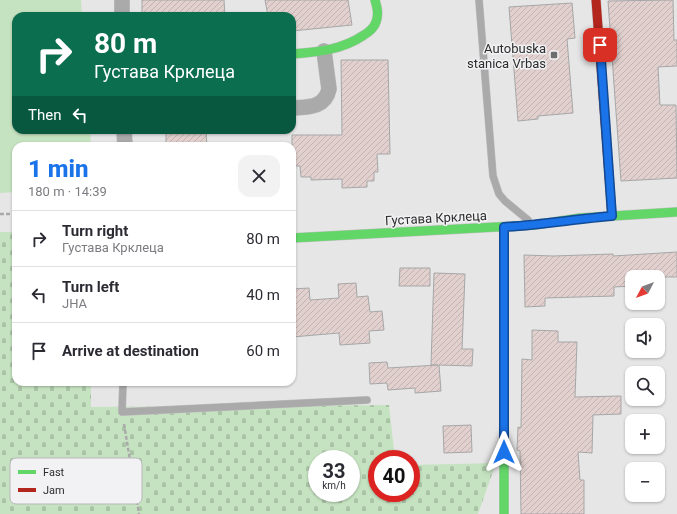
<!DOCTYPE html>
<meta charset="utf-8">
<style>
body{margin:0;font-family:Roboto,sans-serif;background:#f2f2f3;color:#2b2b33;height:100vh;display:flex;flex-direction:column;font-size:15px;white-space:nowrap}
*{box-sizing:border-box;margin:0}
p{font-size:13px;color:#7c7c81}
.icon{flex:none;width:22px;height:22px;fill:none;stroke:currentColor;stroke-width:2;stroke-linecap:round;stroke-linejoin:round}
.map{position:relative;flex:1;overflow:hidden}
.panel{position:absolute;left:12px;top:142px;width:284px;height:244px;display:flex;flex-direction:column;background:#fff;border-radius:12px;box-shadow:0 1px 3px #0004}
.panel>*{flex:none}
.banner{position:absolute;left:12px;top:12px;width:284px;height:122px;border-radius:12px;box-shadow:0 1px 3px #0004;background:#0b6e4f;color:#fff;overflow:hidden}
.needle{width:26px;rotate:229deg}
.tools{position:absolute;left:625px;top:270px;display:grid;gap:8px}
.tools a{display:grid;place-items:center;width:40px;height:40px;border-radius:8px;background:#fff;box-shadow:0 1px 3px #0004;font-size:20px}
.speed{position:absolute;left:308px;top:450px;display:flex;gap:8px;font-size:20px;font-weight:700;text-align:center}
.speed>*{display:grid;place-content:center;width:52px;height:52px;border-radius:50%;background:#fff;box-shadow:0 1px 3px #0004;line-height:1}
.speed small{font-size:10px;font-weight:400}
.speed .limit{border:6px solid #d22;background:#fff;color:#111}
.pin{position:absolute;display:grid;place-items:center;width:34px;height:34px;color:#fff;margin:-17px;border-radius:8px;box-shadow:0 2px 6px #0006}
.me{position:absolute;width:44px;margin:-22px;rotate:0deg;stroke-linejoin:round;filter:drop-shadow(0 0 3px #0008)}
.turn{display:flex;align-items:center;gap:14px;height:84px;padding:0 16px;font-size:18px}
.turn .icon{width:52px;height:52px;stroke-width:2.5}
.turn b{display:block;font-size:28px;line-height:34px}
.then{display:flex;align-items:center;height:38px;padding:0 16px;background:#0003;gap:8px;font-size:15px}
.round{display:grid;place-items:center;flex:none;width:42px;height:42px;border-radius:12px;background:#f2f2f3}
.overview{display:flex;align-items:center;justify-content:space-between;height:68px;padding:0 16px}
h1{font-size:24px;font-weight:800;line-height:30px;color:#1a73e8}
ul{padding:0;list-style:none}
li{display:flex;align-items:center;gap:12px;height:56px;padding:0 16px;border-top:1px solid #e1e1e2}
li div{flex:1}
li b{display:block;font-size:15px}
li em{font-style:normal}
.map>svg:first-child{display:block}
.cemetery{fill:url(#cemetery-stones);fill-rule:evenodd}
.pitch{fill:#c6e3c1}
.building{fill:url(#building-hatch);stroke:#a7a7a7}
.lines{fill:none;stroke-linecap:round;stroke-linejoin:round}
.lane-casing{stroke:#c1c1c1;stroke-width:8}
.street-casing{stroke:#c1c1c1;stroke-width:16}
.fast-casing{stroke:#c1c1c1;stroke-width:10}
.jam-casing{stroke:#c1c1c1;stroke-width:10}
.path{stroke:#aaa;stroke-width:2.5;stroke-dasharray:4 2;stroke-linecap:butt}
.lane{stroke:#aaa;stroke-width:7}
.street{stroke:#aaa;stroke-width:15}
.fast{stroke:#63d668;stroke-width:9}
.jam{stroke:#b3261e;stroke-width:9}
.route-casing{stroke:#114b97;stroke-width:10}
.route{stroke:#1a73e8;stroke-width:7}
.poi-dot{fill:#6e6e6e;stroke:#f2f2f4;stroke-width:1.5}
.labels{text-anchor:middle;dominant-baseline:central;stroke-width:3;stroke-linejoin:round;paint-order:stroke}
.poi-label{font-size:13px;fill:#2d2d2d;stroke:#f2f2f4;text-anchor:end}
.street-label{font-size:13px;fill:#2d2d2d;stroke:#f2f2f4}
.key{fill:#f2f2f4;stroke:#b7b7b8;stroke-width:1}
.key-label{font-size:11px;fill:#2d2d2d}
</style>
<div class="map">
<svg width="677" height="514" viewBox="0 0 677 514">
<defs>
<pattern id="cemetery-stones" width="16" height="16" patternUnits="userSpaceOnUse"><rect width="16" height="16" fill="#c6e3c1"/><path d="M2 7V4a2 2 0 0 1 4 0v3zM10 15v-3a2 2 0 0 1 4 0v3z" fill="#aac3a6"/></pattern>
<pattern id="building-hatch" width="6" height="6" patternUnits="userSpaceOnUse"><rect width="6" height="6" fill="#e1d0ce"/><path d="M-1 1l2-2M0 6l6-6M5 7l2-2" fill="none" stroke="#c1b3b1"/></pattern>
</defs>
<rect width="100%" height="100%" fill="#e6e6e6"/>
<path class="cemetery" d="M0,232H16V382H91V407L389,405L395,459H377V493H411V465L496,463L478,514H0ZM317,459H351V493H317Z"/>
<polygon class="pitch" points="0,0 81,0 82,16 16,16 16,130 90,130 91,146 16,146 16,192 0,193"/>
<g class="building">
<polygon points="142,0 224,0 225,16 142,16"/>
<polygon points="265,0 348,0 352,25 292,31 292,16 268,16"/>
<polygon points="673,0 674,40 677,40 677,66 658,67 660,105 676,105 677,178 621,181 608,1"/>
<polygon points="572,3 575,38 567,39 573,113 538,116 538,119 518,121 509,7"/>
<polygon points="341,60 388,60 390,154 377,154 378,172 374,172 374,181 367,181 367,187 342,188 342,179 311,180 311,177 301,177 300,166 292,166 292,135 342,135"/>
<polygon points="166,130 194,130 195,132 206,132 207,146 166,146"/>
<polygon points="677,252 677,277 632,277 632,286 614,287 614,296 545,298 545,306 525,307 524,255 553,256 613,254 613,256"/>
<polygon points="400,268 430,268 430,286 399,286"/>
<polygon points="434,273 465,274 462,349 473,349 472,366 439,365 441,391 415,393 415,388 388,390 387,383 370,384 369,363 387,362 388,368 438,365 431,365"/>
<polygon points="356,283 357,297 368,296 370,312 382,311 384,330 369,331 370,343 340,345 339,333 292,337 292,289 309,288 310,300 339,298 338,284"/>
<polygon points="532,330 558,331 558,342 577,342 575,397 621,396 621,414 593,415 592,453 578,452 580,480 584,480 584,514 521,514 520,451 517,450 518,427 521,428 522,359 532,360"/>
<polygon points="471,425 472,452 444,453 443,426"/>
</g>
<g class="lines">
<defs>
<g id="lane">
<polyline points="479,0 493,176 499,194 505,201 528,220"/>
<polyline points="123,382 122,412 367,400"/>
</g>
<g id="street">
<polyline points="122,0 122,16"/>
<path d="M292,108C308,107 325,108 329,89L324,51"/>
<polyline points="124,130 125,146"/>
</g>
<g id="fast">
<path d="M292,54C318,52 342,50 364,35C369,32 374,28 376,22C379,14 377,7 375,0"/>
<polyline points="504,227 504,514"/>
<polyline points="292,238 534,225 580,218 677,212"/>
</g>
<polyline id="jam" points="596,0 612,216"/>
</defs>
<use href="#lane" class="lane-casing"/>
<use href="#street" class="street-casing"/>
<use href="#fast" class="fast-casing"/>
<use href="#jam" class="jam-casing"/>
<g class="path">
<polyline points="0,214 16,214"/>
<polyline points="124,424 139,514"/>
</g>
<use href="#lane" class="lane"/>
<use href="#street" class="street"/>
<use href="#fast" class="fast"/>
<use href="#jam" class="jam"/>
</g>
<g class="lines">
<defs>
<path id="route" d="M504,452V227C540,225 576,219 612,216L600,45"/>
</defs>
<use href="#route" class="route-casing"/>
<use href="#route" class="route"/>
</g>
<rect class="poi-dot" x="550" y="51" width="8" height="8" rx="2"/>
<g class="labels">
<g class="poi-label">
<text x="546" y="48">Autobuska<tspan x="546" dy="15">stanica Vrbas</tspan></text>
</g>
<g class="street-label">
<text transform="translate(436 218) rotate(-3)">Густава Крклеца</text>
</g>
</g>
<rect x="10" y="458" width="132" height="46" rx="6" class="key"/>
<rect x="18" y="470" width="18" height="4" fill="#63d668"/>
<rect x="18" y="488" width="18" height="4" fill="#b3261e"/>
<g class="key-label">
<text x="43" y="476">Fast</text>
<text x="43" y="494">Jam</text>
</g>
</svg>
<div class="tools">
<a><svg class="needle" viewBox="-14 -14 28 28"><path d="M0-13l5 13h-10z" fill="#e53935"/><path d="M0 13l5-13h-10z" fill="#7c7c81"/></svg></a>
<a><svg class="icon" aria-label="sound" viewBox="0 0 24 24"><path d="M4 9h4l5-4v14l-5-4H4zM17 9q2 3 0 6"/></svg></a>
<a><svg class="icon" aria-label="search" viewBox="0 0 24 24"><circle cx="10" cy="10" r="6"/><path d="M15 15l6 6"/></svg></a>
<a>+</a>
<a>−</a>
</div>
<div class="speed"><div>33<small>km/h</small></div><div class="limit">40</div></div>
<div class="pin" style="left:600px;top:45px;background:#d93025"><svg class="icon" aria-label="arrive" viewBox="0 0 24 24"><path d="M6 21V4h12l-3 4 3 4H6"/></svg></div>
<svg class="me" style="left:504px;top:452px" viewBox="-20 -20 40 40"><path d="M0-17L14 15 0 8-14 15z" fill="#1a73e8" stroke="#fff" stroke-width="4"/></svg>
<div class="banner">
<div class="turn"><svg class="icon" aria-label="right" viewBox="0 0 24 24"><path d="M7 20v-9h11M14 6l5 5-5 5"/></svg><div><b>80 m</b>Густава Крклеца</div></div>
<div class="then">Then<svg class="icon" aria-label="left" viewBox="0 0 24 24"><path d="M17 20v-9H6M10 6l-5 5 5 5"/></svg></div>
</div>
<section class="panel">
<div class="overview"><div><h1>1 min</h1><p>180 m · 14:39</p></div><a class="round"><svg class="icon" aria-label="close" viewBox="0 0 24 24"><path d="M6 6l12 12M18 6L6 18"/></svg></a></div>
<ul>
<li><svg class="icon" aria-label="right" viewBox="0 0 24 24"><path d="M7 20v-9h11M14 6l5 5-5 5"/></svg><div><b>Turn right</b><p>Густава Крклеца</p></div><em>80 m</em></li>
<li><svg class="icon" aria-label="left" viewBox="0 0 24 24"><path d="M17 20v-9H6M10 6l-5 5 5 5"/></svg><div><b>Turn left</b><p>ЈНА</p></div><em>40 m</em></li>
<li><svg class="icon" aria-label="arrive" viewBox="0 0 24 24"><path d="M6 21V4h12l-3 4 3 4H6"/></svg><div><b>Arrive at destination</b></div><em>60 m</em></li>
</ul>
</section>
</div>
